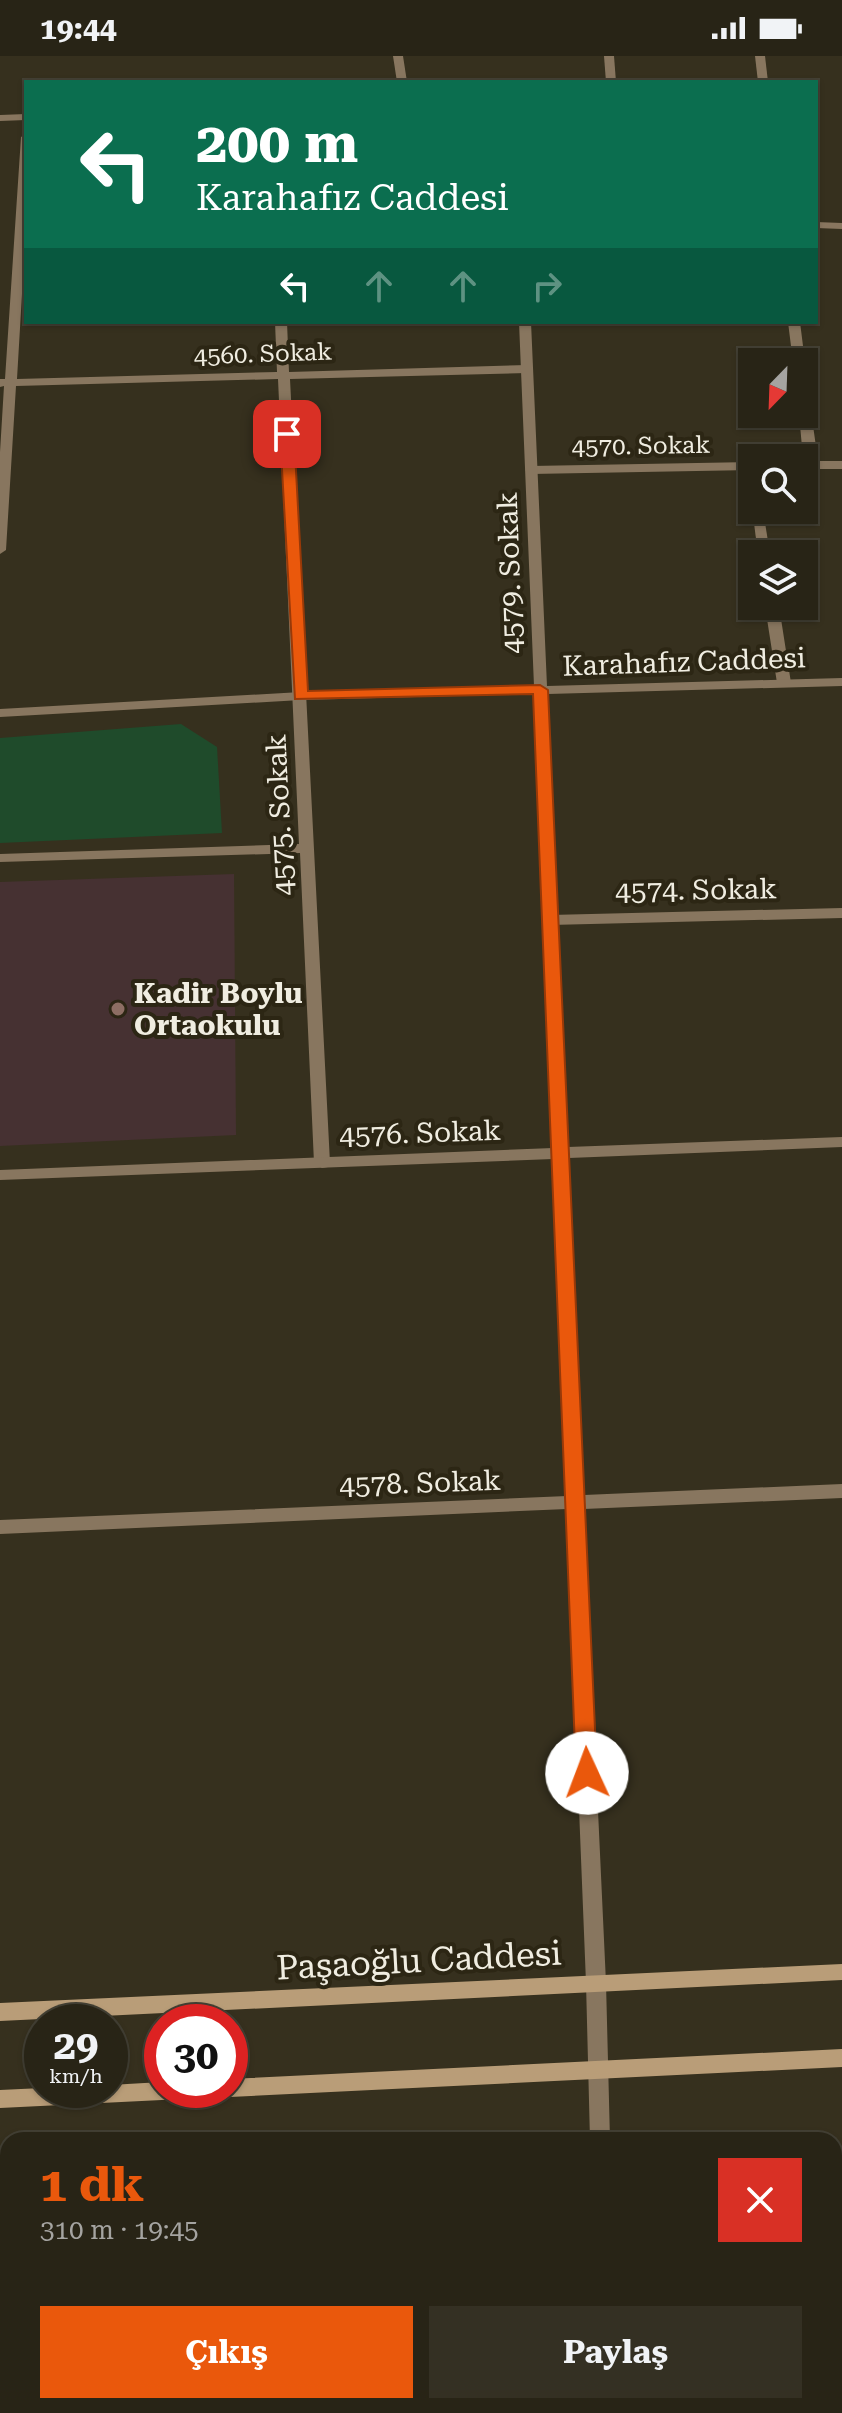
<!DOCTYPE html>
<html lang="tr">
<meta charset="utf-8">
<style>
body{margin:0;font-family:"Roboto Serif",serif;background:#343023;color:#f1f3f6;height:100vh;display:flex;flex-direction:column;font-size:30px;white-space:nowrap}
*{box-sizing:border-box;margin:0}
p{font-size:26px;color:#a5a4a1}
.icon{flex:none;width:44px;height:44px;fill:none;stroke:currentColor;stroke-width:2;stroke-linecap:round;stroke-linejoin:round}
.map{position:relative;flex:1;overflow:hidden}
.details{position:absolute;left:0px;top:2076px;width:842px;height:282px;display:flex;flex-direction:column;background:#282416;border-radius:24px 24px 0 0;box-shadow:0 2px 6px #0004,0 0 0 2px #444135}
.details>*{flex:none}
.banner{position:absolute;left:24px;top:24px;width:794px;height:244px;border-radius:0px;box-shadow:0 2px 6px #0004,0 0 0 2px #444135;background:#0b6e4f;color:#fff;overflow:hidden}
.needle{width:52px;rotate:203deg}
.controls{position:absolute;left:738px;top:292px;display:grid;gap:16px}
.controls a{display:grid;place-items:center;width:80px;height:80px;border-radius:0px;background:#282416;box-shadow:0 2px 6px #0004,0 0 0 2px #444135;font-size:40px}
.speed{position:absolute;left:24px;top:1948px;display:flex;gap:16px;font-size:40px;font-weight:700;text-align:center}
.speed>*{display:grid;place-content:center;width:104px;height:104px;border-radius:50%;background:#282416;box-shadow:0 2px 6px #0004,0 0 0 2px #444135;line-height:1}
.speed small{font-size:20px;font-weight:400}
.speed .limit{border:12px solid #d22;background:#fff;color:#111}
.pin{position:absolute;display:grid;place-items:center;width:68px;height:68px;color:#fff;margin:-34px;border-radius:16px;box-shadow:0 4px 12px #0006}
.me{position:absolute;width:88px;margin:-44px;rotate:358deg;stroke-linejoin:round;filter:drop-shadow(0 0 6px #0008)}
.turn{display:flex;align-items:center;gap:28px;height:168px;padding:0 40px;font-size:36px}
.turn .icon{width:104px;height:104px;stroke-width:2.5}
.turn b{display:block;font-size:56px;line-height:68px}
.lanes{display:flex;align-items:center;height:76px;padding:0 40px;background:#0003;justify-content:center;gap:40px;direction:ltr}
.lanes .off{opacity:.35}
.round{display:grid;place-items:center;flex:none;width:84px;height:84px;border-radius:0px;background:#343023}
.summary{display:flex;align-items:center;justify-content:space-between;height:136px;padding:0 40px}
h1{font-size:48px;font-weight:700;line-height:60px;color:#ea580c}
.button{display:flex;gap:16px;margin-top:auto;padding:16px 40px}
.button a{flex:1;height:92px;border-radius:0px;background:#ea580c;color:#fff;font-size:32px;font-weight:700;line-height:92px;text-align:center}
.button a+a{background:#343023;color:#f1f3f6}
.status{display:flex;justify-content:space-between;align-items:center;height:56px;padding:0 40px;background:#282416;direction:ltr}
.status svg{height:22px;fill:currentColor}
.map>svg:first-child{display:block}
.education{fill:#463132}
.green{fill:#1f4b2b}
.lines{fill:none;stroke-linecap:round;stroke-linejoin:round}
.lane{fill:#88765f;fill-rule:evenodd}
.street{fill:#88765f;fill-rule:evenodd}
.secondary{fill:#b99d78;fill-rule:evenodd}
.route{fill:#ea580c;stroke:#983908;stroke-width:2}
.education-dot{fill:#8d6e63;stroke:#2c2614;stroke-width:3}
.labels{text-anchor:middle;dominant-baseline:central;stroke-width:8;stroke-linejoin:round;paint-order:stroke}
.far-street-label{font-size:24px;fill:#f0ede1;stroke:#2c2614}
.street-label{font-size:28px;fill:#f0ede1;stroke:#2c2614}
.poi-label{font-size:28px;font-weight:bold;fill:#f0ede1;stroke:#2c2614;text-anchor:start}
.near-street-label{font-size:34px;fill:#f0ede1;stroke:#2c2614}
</style>
<div class="status"><b>19:44</b><svg viewBox="0 0 49 12"><path d="M0 12V9h3v3zM5 12V6h3v6zM10 12V3h3v9zM15 12V0h3v12zM26 1h20v11H26zM47 4h2v5h-2z"/></svg></div>
<div class="map">
<svg width="842" height="2357" viewBox="0 0 842 2357">
<rect width="100%" height="100%" fill="#36301e"/>
<polygon class="education" points="234,818 236,1079 0,1090 0,826"/>
<polygon class="green" points="181,668 217,691 222,777 0,787 0,682"/>
<g class="lines">
<g class="lane">
<polygon points="393,0 403,0 407,26 397,26"/>
<polygon points="755,0 765,0 768,26 758,26"/>
<polygon points="26,78 26,170 17,323 277,316 275,266 287,266 289,316 527,309 533,313 527,317 290,323 330,1107 328,1111 322,1112 314,1107 300,797 0,806 0,798 299,788 278,323 16,330 6,494 0,498 0,396 4,330 0,331 0,323 5,323 21,81"/>
<polygon points="788,266 800,266 805,306 804,307 793,306"/>
<polygon points="804,344 810,348 818,405 842,405 842,413 804,413 799,358 804,358"/>
<polygon points="752,406 752,414 531,418 525,414 531,410"/>
<polygon points="752,452 763,454 770,498 758,498"/>
<polygon points="765,550 779,550 791,627 789,630 784,631 777,627"/>
<polygon points="842,852 842,862 550,869 543,864 550,859"/>
</g>
<g class="street">
<polygon points="604,0 614,0 616,26 606,26"/>
<polygon points="26,58 26,64 0,65 0,59"/>
<polygon points="816,166 842,167 842,173 816,172"/>
<polygon points="519,266 531,266 547,630 842,622 842,630 548,638 568,1091 842,1081 842,1091 569,1102 584,1439 842,1428 842,1442 584,1453 606,1927 610,2084 590,2084 586,1927 567,1453 0,1478 0,1464 567,1440 553,1103 0,1124 0,1114 553,1092 534,638 301,644 0,661 0,653 301,636 534,630"/>
<rect x="590" y="2350" width="22" height="7"/>
</g>
<g class="secondary">
<polygon points="842,1908 842,1924 0,1965 0,1947"/>
<polygon points="842,1993 842,2011 230,2041 223,2038 221,2034 230,2034 230,2023"/>
<polygon points="162,2026 162,2034 192,2034 189,2040 182,2043 0,2052 0,2034 42,2032 110,2034 110,2029"/>
</g>
</g>
<polygon class="route" points="287,374 294,378 308,635 540,629 548,634 597,1717 594,1723 587,1725 579,1723 576,1717 533,638 295,643 280,378"/>
<circle class="education-dot" cx="118" cy="953" r="8"/>
<g class="labels">
<g class="far-street-label">
<text transform="translate(263 298) rotate(-2)">4560. Sokak</text>
<text transform="translate(641 390) rotate(-1)">4570. Sokak</text>
</g>
<g class="street-label">
<text transform="translate(510 517) rotate(-92)">4579. Sokak</text>
<text transform="translate(684 606) rotate(-2)">Karahafız Caddesi</text>
<text transform="translate(280 759) rotate(-93)">4575. Sokak</text>
<text transform="translate(696 834) rotate(-1)">4574. Sokak</text>
<text transform="translate(420 1077) rotate(-2)">4576. Sokak</text>
<text transform="translate(420 1427) rotate(-2)">4578. Sokak</text>
</g>
<g class="poi-label">
<text x="134" y="937">Kadir Boylu<tspan x="134" dy="32">Ortaokulu</tspan></text>
</g>
<g class="near-street-label">
<text transform="translate(419 1904) rotate(-3)">Paşaoğlu Caddesi</text>
</g>
</g>
</svg>
<div class="controls">
<a><svg class="needle" viewBox="-14 -14 28 28"><path d="M0-13l5 13h-10z" fill="#e53935"/><path d="M0 13l5-13h-10z" fill="#a5a4a1"/></svg></a>
<a><svg class="icon" aria-label="search" viewBox="0 0 24 24"><circle cx="10" cy="10" r="6"/><path d="M15 15l6 6"/></svg></a>
<a><svg class="icon" aria-label="layers" viewBox="0 0 24 24"><path d="M12 4l9 5-9 5-9-5zM3 14l9 5 9-5"/></svg></a>
</div>
<div class="speed"><div>29<small>km/h</small></div><div class="limit">30</div></div>
<div class="pin" style="left:287px;top:378px;background:#d93025"><svg class="icon" aria-label="arrive" viewBox="0 0 24 24"><path d="M6 21V4h12l-3 4 3 4H6"/></svg></div>
<svg class="me" style="left:587px;top:1717px" viewBox="-20 -20 40 40"><circle r="19" fill="#fff"/><path d="M0-13L10 11 0 6-10 11z" fill="#ea580c"/></svg>
<div class="banner">
<div class="turn"><svg class="icon" aria-label="left" viewBox="0 0 24 24"><path d="M17 20v-9H6M10 6l-5 5 5 5"/></svg><div><b>200 m</b>Karahafız Caddesi</div></div>
<div class="lanes"><svg class="icon" aria-label="left" viewBox="0 0 24 24"><path d="M17 20v-9H6M10 6l-5 5 5 5"/></svg><svg class="icon off" aria-label="ahead" viewBox="0 0 24 24"><path d="M12 20V5M6 11l6-6 6 6"/></svg><svg class="icon off" aria-label="ahead" viewBox="0 0 24 24"><path d="M12 20V5M6 11l6-6 6 6"/></svg><svg class="icon off" aria-label="right" viewBox="0 0 24 24"><path d="M7 20v-9h11M14 6l5 5-5 5"/></svg></div>
</div>
<section class="details">
<div class="summary"><div><h1>1 dk</h1><p>310 m · 19:45</p></div><a class="round" style="background:#d93025;color:#fff"><svg class="icon" aria-label="close" viewBox="0 0 24 24"><path d="M6 6l12 12M18 6L6 18"/></svg></a></div>
<div class="button"><a>Çıkış</a><a>Paylaş</a></div>
</section>
</div>
